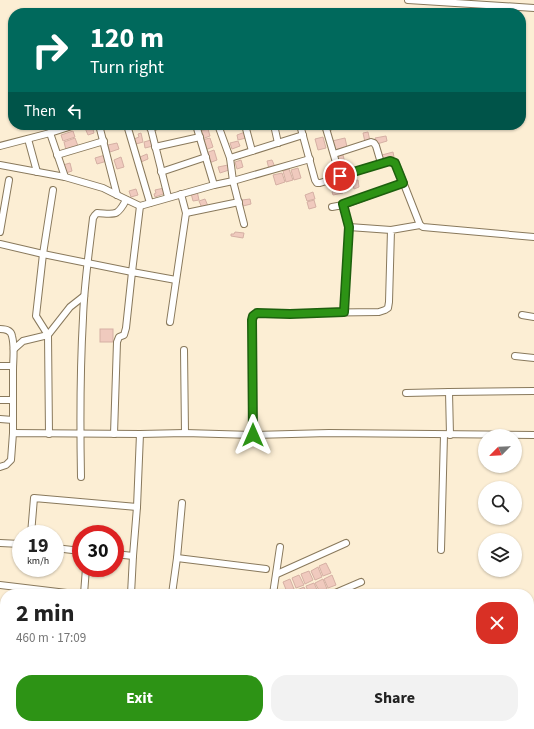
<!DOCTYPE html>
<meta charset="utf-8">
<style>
body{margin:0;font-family:"Source Sans 3",sans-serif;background:#f2f2f2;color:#222;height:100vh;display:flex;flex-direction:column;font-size:15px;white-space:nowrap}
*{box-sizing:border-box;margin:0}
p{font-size:13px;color:#767676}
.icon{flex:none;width:22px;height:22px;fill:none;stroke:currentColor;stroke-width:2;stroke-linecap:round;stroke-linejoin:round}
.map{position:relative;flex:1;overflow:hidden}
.side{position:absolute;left:0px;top:589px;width:534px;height:140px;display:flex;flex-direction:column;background:#fff;border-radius:16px 16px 0 0;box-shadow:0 1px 3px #0004}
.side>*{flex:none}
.hud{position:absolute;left:8px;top:8px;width:518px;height:122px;border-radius:16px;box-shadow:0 1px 3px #0004;background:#00695c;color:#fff;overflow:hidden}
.needle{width:26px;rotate:246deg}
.tools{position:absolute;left:478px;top:429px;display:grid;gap:8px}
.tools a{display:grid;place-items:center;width:44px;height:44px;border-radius:50%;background:#fff;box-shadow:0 1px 3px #0004;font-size:20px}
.speed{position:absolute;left:12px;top:525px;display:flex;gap:8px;font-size:20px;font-weight:700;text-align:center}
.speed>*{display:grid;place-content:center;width:52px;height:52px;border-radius:50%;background:#fff;box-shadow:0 1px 3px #0004;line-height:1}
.speed small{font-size:10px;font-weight:400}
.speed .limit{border:6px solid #d22;background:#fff;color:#111}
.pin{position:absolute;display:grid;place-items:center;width:34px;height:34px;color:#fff;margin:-17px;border:2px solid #fff;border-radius:50%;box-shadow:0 1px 4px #0007}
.me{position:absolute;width:44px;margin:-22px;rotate:0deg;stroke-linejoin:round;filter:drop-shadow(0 0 3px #0008)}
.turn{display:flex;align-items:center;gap:14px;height:84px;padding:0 16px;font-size:18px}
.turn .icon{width:52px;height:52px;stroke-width:2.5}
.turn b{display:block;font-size:28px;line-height:34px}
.then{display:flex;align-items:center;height:38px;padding:0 16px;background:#0003;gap:8px;font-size:15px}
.round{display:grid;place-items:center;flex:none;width:42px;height:42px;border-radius:16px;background:#f2f2f2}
.headline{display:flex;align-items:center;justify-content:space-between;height:68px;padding:0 16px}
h1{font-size:24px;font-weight:700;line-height:30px}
.cta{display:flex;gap:8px;margin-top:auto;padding:8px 16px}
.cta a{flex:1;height:46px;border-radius:16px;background:#2d9315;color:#fff;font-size:16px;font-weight:700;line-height:46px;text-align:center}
.cta a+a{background:#f2f2f2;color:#222}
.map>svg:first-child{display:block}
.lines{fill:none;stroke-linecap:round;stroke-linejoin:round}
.stream{stroke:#aecdfb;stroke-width:2}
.building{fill:#f0cabe;stroke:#d5b0a4}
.street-casing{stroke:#89795c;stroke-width:8}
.street{stroke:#fff;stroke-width:6}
.route-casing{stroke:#1d600e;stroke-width:10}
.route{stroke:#2d9315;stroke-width:7}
</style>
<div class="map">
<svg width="534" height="729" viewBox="0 0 534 729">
<rect width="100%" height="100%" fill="#fceed4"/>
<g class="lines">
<g class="stream">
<polyline points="529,662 534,659"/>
<polyline points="161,729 165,724"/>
</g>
</g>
<g class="building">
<polygon points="92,126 94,133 88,135 85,128"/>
<polygon points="208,129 210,136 202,139 200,131"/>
<polygon points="73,131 75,137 63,141 61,135"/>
<polygon points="245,132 246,138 238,140 237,135"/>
<polygon points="368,132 370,141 365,142 363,133"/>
<polygon points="141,133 143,142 136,144 134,139 139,137 138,134"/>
<polygon points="386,136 387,141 377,144 375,138"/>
<polygon points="323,137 326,148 318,150 315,139"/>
<polygon points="75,138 78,146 66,150 64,142"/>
<polygon points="210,138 213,147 205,150 202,140"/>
<polygon points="345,138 347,147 334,150 332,141"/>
<polygon points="151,140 153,146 145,148 144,142"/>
<polygon points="238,141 240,146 232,149 230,143"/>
<polygon points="117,143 119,149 110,152 108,145"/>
<polygon points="214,150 217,160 209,163 206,153"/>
<polygon points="393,152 394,157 383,159 382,155"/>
<polygon points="147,154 148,159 141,162 140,157"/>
<polygon points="105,155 107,161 97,164 95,158"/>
<polygon points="343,155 345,163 339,164 337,156"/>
<polygon points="121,157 124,167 117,169 114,160"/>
<polygon points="241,160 243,167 237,169 235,162"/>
<polygon points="272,160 275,167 269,169 267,161"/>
<polygon points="70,163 72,171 66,173 63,165"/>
<polygon points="228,165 229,170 220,173 218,167"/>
<polygon points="298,168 301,178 294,180 291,170"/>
<polygon points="289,169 293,180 286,182 283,171"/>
<polygon points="282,173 285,182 276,185 273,175"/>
<polygon points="358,180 359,187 354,189 352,181"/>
<polygon points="341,184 343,193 333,195 332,192 335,191 334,186"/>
<polygon points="164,188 166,193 155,197 154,194 156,193 155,190"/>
<polygon points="136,189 138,195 131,197 129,191"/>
<polygon points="197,191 199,200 193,201 191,193"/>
<polygon points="313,192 315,199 307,201 305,195"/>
<polygon points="205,199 208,206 202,208 199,201"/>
<polygon points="250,199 251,204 243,206 242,200"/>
<polygon points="314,200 316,207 309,209 307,202"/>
<polygon points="235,232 244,233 243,238 231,236 231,234 234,234"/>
<rect x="100" y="329" width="13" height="13"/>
<polygon points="326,563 331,573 323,576 319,566"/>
<polygon points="318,567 322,577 315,580 311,571"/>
<polygon points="309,571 313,580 305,584 301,574"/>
<polygon points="299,575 304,585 296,588 292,578"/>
<polygon points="332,575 336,585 328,588 324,579"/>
<polygon points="290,579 294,589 287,592 283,582"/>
<polygon points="323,579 327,589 320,592 315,583"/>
<polygon points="314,583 318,592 314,594 309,594 306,586"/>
<polygon points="304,587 307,594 298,594 297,590"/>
<rect x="83" y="724" width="21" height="5"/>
</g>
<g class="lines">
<defs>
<g id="street">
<polyline points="408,0 534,8"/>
<polyline points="99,125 117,195"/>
<polyline points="127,125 150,203"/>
<polyline points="150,125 168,197"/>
<polyline points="196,125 214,185"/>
<polyline points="218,125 230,158 233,181 244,224"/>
<polyline points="245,125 252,151"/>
<polyline points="274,125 278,143"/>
<polyline points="300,125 315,180 317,183 320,183 390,161 395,163 398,169 420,225"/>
<polyline points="325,125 340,176"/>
<polyline points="150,128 161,125"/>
<polyline points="326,128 334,125"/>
<polyline points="50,133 65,177"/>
<polyline points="28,139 37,172"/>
<polyline points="0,146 50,133 75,125"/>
<polyline points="155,147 200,137"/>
<polyline points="334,154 371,142 374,143 376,146 381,163"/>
<polyline points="57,155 104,141"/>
<polyline points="230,158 303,135"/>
<polyline points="0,165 65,177 103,188 117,195 140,206 214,185 233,181 310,159"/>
<polyline points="161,172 206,157"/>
<polyline points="343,205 349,227 344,312"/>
<polyline points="332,207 343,205 403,183"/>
<polyline points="186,213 239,202"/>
<polyline points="349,227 391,230"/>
<polyline points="0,232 9,180"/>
<polyline points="0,244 43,254 132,272 140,206"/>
<polyline points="522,315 534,317"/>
<polyline points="170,322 186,213 181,194"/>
<path d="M0,329C5,329 11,330 12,336C15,347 13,360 13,370C13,391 13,412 13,433"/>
<polyline points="14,349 23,341 48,335 70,307 84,296"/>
<polyline points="184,350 185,433"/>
<polyline points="515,356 534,358"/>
<polyline points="0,366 13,366"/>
<polyline points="449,392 450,435"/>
<polyline points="406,393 449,392 534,391"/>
<polyline points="0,400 12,400"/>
<polyline points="0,419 13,420"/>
<polyline points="49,434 48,335 36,316 43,254 53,190"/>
<polyline points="114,434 117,342 119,337 124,335 126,328 132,272 176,280"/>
<path d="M253,435L252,320L253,316L257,313C298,314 339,312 379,312L385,310L388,308L389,302L391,230L420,225L423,227L434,228L534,237"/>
<polyline points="0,467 6,465 11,460 13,433 140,434 185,433 253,435 329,433 534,435"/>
<path d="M81,477C80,424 80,371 83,318C84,285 89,252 93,218L95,215L97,213C115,214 117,217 126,200"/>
<polyline points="31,534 34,498 137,507"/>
<polyline points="0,543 21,544"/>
<polyline points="55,548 81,551"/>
<polyline points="441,550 444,435"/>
<polyline points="115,554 133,556"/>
<polyline points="177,558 266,569"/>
<polyline points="277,574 346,543"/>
<polyline points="0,585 75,594"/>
<polyline points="84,594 86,568"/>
<polyline points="131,594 133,556 137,507 140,434"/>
<polyline points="172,594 177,558 182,503"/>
<polyline points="273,594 280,547"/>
<polyline points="333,594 361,582"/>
<polyline points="0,632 5,633"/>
</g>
</defs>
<use href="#street" class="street-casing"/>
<use href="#street" class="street"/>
</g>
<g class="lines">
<defs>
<polyline id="route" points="253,435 252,320 253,316 257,313 290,314 344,312 349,227 343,204 403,183 395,163 390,161 340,176"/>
</defs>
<use href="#route" class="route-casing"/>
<use href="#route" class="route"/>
</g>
</svg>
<div class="tools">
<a><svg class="needle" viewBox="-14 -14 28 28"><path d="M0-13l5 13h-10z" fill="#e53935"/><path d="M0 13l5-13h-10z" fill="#767676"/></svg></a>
<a><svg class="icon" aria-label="search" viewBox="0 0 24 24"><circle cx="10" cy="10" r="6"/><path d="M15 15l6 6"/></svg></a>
<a><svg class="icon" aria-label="layers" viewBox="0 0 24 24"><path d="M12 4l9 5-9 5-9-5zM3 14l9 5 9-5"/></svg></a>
</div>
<div class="speed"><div>19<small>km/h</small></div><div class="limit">30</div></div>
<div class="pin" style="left:340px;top:176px;background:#d93025"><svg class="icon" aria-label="arrive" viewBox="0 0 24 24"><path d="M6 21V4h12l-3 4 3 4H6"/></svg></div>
<svg class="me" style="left:253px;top:435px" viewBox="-20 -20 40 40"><path d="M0-17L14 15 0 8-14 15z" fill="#2d9315" stroke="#fff" stroke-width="4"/></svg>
<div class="hud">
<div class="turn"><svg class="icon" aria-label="right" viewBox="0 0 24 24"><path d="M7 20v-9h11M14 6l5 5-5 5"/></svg><div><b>120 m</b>Turn right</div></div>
<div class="then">Then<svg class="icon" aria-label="left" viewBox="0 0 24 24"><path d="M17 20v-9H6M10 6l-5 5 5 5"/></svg></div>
</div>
<section class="side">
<div class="headline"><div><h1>2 min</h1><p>460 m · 17:09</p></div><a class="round" style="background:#d93025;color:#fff"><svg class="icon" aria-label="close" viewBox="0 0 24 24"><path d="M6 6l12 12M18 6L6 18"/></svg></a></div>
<div class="cta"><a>Exit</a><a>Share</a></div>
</section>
</div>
